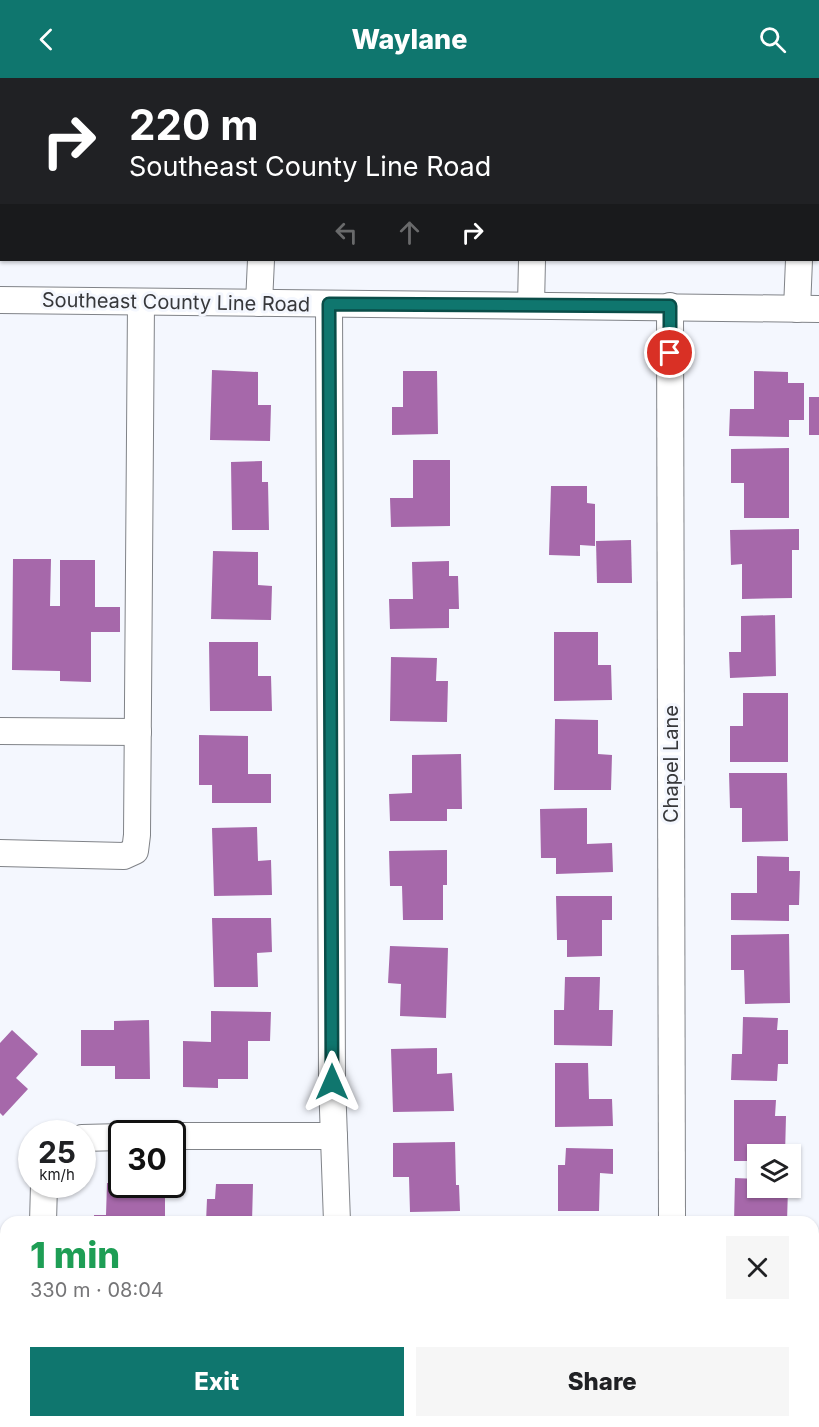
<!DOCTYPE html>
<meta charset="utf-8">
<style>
body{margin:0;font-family:Inter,sans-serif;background:#f6f6f6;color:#202124;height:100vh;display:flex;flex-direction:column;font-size:22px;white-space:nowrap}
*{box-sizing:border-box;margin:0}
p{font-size:20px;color:#757577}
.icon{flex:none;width:33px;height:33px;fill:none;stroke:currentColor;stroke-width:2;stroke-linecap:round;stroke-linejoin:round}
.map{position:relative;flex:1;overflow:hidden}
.panel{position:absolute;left:0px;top:1138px;width:819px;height:212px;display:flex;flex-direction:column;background:#fff;border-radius:18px 18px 0 0;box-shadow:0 2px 4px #0004}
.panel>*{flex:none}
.guide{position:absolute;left:0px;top:0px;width:819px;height:183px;box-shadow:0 2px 4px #0004;background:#202124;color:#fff;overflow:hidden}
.fabs{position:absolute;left:747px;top:1066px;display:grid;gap:12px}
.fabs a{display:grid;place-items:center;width:54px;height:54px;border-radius:0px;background:#fff;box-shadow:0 2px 4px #0004;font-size:30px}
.speed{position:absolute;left:18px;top:1042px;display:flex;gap:12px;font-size:30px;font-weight:700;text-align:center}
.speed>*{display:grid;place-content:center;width:78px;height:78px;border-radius:50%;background:#fff;box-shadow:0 2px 4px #0004;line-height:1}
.speed small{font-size:15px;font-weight:400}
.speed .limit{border:3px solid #111;border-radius:9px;background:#fff;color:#111}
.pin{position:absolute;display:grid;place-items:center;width:51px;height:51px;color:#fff;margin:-26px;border:3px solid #fff;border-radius:50%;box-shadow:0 2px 6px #0007}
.me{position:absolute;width:66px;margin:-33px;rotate:0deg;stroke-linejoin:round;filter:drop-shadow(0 0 4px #0008)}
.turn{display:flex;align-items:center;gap:21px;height:126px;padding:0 30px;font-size:27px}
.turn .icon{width:78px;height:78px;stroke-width:2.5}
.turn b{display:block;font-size:42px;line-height:51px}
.lanes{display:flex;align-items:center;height:57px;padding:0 30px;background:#0003;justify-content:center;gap:30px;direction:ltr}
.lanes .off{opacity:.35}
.round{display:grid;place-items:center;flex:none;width:63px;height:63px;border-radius:0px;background:#f6f6f6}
.headline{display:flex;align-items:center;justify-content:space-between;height:102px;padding:0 30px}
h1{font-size:36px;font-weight:800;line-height:45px;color:#1e9e55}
.primary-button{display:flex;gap:12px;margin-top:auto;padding:12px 30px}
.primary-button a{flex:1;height:69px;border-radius:0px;background:#0f766e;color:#fff;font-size:24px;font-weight:800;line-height:69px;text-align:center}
.primary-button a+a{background:#f6f6f6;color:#202124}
header{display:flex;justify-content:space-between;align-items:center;height:78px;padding:0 30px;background:#0f766e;color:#fff;font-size:27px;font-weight:800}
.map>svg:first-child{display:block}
.building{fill:#a668aa}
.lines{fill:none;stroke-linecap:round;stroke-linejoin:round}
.minor-casing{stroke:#808388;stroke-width:28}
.minor{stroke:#fff;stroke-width:26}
.route-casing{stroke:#0a4d48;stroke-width:15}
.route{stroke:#0f766e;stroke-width:10}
.labels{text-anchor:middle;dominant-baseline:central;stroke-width:6;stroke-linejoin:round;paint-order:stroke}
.street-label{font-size:20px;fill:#37383b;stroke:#f4f7fe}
</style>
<header><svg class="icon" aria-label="back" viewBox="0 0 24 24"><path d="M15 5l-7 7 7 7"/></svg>Waylane<svg class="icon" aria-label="search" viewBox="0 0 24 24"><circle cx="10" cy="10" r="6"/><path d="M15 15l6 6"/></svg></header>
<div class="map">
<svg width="819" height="1349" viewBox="0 0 819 1349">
<rect width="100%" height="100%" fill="#f4f7fe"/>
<g class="building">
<polygon points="212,292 258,294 258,327 271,327 270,363 210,362"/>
<polygon points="403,293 437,293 438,356 392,357 392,329 403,329"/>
<polygon points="754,293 788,294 788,305 804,305 804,342 789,342 789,359 729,358 730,331 754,331"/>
<rect x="809" y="319" width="10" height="38"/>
<polygon points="789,370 789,440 744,440 744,405 731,405 731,371"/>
<polygon points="413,382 450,382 450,448 391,449 390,420 413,420"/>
<polygon points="262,383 262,404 268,404 269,452 232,452 231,384"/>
<polygon points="551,408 587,408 587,425 595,426 595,468 580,467 580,478 549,477"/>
<polygon points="799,451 799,472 792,472 792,520 742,521 742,486 731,487 730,452"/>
<polygon points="631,462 632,505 597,505 596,463"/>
<polygon points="213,473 258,474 258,507 272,508 271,542 211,541"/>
<polygon points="13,481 51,481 50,528 60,528 60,482 95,482 95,529 120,529 120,554 91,554 91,604 60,603 60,593 12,592"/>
<polygon points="449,483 449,498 458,498 459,531 449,531 449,550 390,551 389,521 413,521 412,484"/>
<polygon points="775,537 776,598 730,600 729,574 741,574 741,538"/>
<polygon points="554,554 598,554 598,587 611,587 612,622 554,623"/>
<polygon points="209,564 258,564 258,598 271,598 272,633 210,633"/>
<polygon points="391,579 437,580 436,603 448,603 447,644 390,643"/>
<polygon points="743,615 788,615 788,684 730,684 730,648 743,648"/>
<polygon points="555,641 598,642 598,676 612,677 611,712 554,712"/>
<polygon points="199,657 248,658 248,696 271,696 271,725 212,725 212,707 199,707"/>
<polygon points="461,676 462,731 447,731 447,743 390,743 389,716 412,715 412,677"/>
<polygon points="729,695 787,695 788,763 742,764 742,730 730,730"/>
<polygon points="587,730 587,766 612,765 613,794 556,796 556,780 541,780 540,731"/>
<polygon points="257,749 258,783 271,782 272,817 214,818 212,750"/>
<polygon points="447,772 447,807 443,807 443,842 403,842 402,808 390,808 389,773"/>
<polygon points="757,778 789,779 789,793 800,793 799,827 789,827 789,843 731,842 731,815 757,815"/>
<polygon points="556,818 612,818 612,842 602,842 602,878 567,879 567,862 557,862"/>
<polygon points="212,840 271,840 272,874 257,875 258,909 214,909"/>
<polygon points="789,856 790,925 745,926 744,892 731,892 731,857"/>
<polygon points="390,868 448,870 446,940 400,938 401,906 388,905"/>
<polygon points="565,899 600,899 599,932 613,932 612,968 554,967 554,932 564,932"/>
<polygon points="211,933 271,934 270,963 248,963 248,1001 218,1001 218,1010 183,1009 183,963 211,964"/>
<polygon points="743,939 778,940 777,952 788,952 788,986 778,986 777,1003 731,1002 732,976 742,976"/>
<polygon points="149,942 150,1001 115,1001 115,988 81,988 81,952 114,952 114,943"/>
<polygon points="12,952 38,976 16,1000 28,1011 3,1038 0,1035 0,965"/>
<polygon points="437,970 437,996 452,995 454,1033 393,1034 391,971"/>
<polygon points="555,985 588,985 589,1021 612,1021 613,1048 555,1049"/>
<polygon points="734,1022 776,1022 775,1038 786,1038 785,1077 758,1077 758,1083 734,1083"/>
<polygon points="455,1064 456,1107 459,1107 460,1133 410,1134 409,1099 393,1099 393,1065"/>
<polygon points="566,1070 613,1071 613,1096 600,1095 599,1133 558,1133 558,1087 565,1087"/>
<polygon points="735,1100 758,1101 758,1110 788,1110 787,1144 734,1144"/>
<polygon points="107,1105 122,1105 122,1107 165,1107 165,1144 94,1144 94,1137 106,1137"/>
<polygon points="216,1106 253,1106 252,1144 206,1144 207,1121 215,1121"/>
<rect x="97" y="1344" width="45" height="5"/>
<rect x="216" y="1344" width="56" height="5"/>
<rect x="567" y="1344" width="45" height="5"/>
</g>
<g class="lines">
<defs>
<g id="minor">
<polyline points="267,2 267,0"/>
<polyline points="536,2 536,0"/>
<polyline points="805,2 805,0"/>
<polyline points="0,222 819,231"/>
<polyline points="259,225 261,182"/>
<polyline points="329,226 332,1004 337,1144"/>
<polyline points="531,227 532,182"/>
<polyline points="670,228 672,1144"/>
<polyline points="797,231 799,182"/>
<polyline points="0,653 138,654"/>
<polyline points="0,775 124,778 135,773 137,757 141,224"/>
<polyline points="172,1058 334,1058"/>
<polyline points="82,1060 122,1059"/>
<polyline points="43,1144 44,1107"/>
<polyline points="672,1344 672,1349"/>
<polyline points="43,1349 43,1344"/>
<polyline points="336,1349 336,1344"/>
</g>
</defs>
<use href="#minor" class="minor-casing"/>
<use href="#minor" class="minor"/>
</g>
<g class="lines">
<defs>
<polyline id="route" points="332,1004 329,226 670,228 670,275"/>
</defs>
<use href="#route" class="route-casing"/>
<use href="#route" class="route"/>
</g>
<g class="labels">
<g class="street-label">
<text transform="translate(176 224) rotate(1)">Southeast County Line Road</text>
<text transform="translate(671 686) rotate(-90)">Chapel Lane</text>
</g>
</g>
</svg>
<div class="fabs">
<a><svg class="icon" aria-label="layers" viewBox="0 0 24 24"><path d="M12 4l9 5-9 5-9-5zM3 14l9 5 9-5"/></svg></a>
</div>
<div class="speed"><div>25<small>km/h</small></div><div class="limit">30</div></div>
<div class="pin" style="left:670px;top:275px;background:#d93025"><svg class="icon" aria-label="arrive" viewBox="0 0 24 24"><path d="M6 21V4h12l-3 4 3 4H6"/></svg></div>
<svg class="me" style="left:332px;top:1004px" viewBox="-20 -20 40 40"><path d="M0-17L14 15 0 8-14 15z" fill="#0f766e" stroke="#fff" stroke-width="4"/></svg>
<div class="guide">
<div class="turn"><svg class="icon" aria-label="right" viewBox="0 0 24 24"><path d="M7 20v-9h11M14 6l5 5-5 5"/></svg><div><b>220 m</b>Southeast County Line Road</div></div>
<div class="lanes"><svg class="icon off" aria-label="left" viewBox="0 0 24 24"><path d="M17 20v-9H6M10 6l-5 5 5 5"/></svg><svg class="icon off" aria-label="ahead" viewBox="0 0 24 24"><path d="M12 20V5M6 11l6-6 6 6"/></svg><svg class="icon" aria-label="right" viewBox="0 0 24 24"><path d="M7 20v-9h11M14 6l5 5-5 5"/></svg></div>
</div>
<section class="panel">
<div class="headline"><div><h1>1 min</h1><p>330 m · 08:04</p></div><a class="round"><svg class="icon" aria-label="close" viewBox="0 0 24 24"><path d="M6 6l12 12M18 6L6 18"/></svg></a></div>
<div class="primary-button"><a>Exit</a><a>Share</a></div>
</section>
</div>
